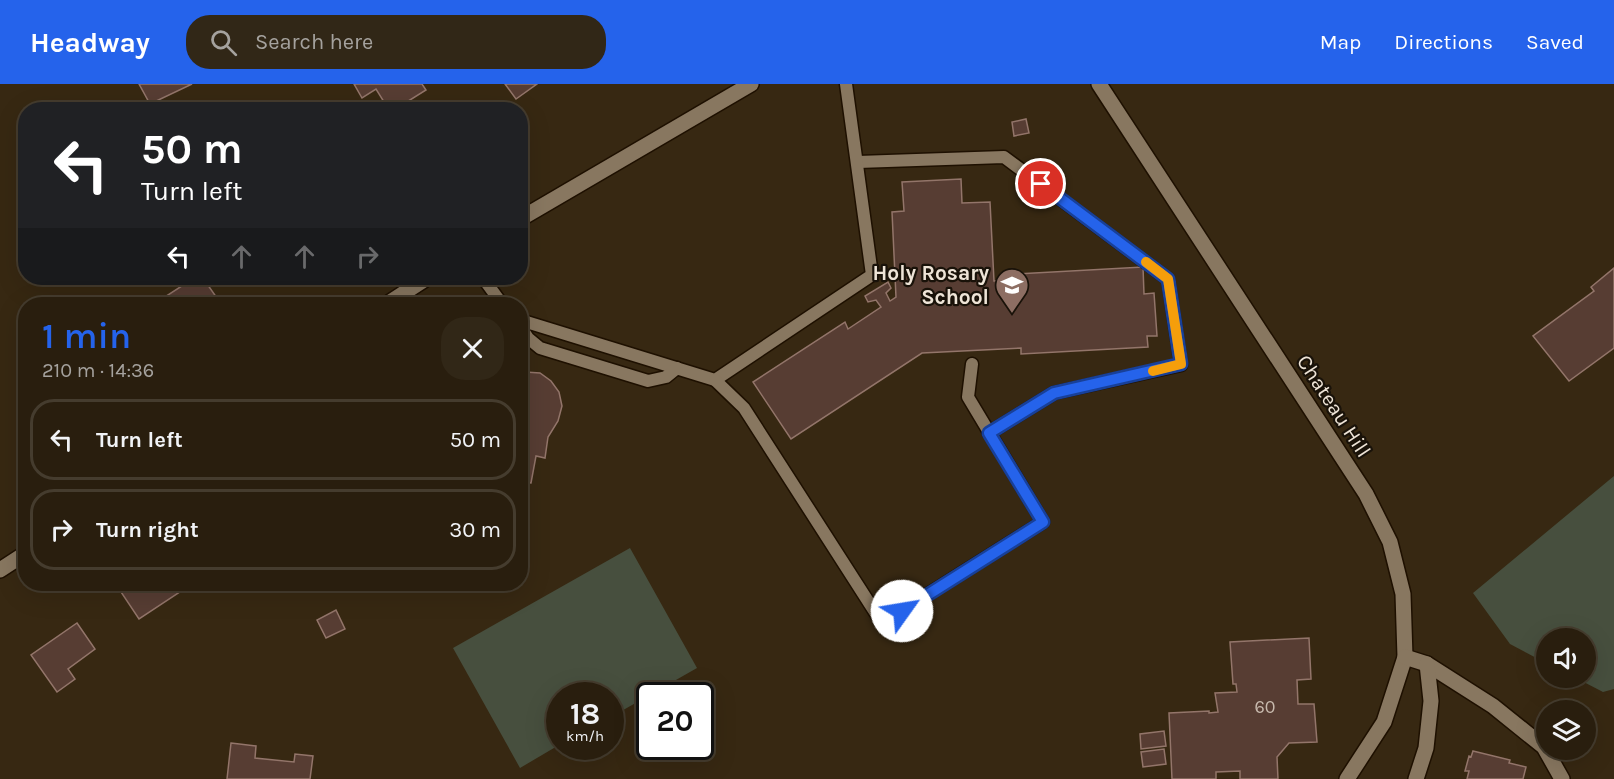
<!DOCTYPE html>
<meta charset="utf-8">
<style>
body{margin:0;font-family:Karla,sans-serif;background:#312717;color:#f1f3f6;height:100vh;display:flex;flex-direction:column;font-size:22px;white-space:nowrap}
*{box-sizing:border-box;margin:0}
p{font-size:20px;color:#a5a29e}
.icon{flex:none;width:33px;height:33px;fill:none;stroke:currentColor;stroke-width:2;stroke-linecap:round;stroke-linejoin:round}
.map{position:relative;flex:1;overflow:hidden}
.sheet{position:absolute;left:18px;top:213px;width:510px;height:294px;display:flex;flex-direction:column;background:#291e0e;border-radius:24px;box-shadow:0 6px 24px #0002,0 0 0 2px #453c2e}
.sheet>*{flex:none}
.banner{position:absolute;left:18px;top:18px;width:510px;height:183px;border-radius:24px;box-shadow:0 6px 24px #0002,0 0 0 2px #453c2e;background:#202124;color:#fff;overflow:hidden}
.fabs{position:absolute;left:1536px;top:544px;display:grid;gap:12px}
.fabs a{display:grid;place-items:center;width:60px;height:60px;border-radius:50%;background:#291e0e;box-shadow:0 6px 24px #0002,0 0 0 2px #453c2e;font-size:30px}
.speed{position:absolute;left:546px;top:598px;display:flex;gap:12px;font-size:30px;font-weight:700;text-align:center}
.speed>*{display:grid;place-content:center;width:78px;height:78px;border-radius:50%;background:#291e0e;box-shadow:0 6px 24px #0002,0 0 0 2px #453c2e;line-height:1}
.speed small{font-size:15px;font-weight:400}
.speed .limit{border:3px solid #111;border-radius:9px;background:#fff;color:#111}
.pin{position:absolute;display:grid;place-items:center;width:51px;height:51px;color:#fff;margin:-26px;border:3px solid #fff;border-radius:50%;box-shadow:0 2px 6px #0007}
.me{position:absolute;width:66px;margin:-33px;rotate:58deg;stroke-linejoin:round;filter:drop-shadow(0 0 4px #0008)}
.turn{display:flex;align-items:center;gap:21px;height:126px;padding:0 24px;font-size:27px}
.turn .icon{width:78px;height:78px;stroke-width:2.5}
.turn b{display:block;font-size:42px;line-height:51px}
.lanes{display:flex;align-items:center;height:57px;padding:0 24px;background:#0003;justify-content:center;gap:30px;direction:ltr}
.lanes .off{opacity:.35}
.round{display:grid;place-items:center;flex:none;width:63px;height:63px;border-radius:24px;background:#312717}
.head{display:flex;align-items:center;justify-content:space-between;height:102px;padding:0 24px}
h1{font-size:36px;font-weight:600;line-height:45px;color:#2563eb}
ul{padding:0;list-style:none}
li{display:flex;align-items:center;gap:18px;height:81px;margin:0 12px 9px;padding:0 12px;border:3px solid #453c2e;border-radius:24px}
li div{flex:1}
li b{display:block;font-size:22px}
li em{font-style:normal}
header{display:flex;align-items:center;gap:36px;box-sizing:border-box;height:84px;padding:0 30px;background:#2563eb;color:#fff}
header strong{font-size:28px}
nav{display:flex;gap:33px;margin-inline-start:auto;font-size:21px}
.search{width:420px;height:54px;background:#312717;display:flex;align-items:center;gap:15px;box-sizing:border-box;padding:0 21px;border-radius:24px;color:#a5a29e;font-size:22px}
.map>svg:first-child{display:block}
.pitch{fill:#474f3e}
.building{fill:#573d33;stroke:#93756a;stroke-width:1.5}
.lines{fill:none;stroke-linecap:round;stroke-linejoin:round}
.service-casing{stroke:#1e1000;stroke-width:15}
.minor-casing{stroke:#1e1000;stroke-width:18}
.secondary-casing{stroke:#1e1000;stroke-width:18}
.service{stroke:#887760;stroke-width:12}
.minor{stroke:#887760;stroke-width:15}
.secondary{stroke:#887760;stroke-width:15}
.route-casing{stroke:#184099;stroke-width:15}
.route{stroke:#2563eb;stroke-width:10}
.slow{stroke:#f59e0b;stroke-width:10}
.labels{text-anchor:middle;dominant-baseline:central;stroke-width:4.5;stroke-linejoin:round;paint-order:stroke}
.number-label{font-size:18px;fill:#c8baae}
.poi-label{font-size:21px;font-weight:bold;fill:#eee4d7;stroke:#191209;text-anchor:end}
.street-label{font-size:21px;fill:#eee4d7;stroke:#191209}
</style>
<header>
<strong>Headway</strong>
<div class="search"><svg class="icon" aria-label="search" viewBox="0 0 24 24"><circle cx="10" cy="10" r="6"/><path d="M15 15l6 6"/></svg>Search here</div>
<nav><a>Map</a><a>Directions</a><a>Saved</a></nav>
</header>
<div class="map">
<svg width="1614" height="695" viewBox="0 0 1614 695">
<rect width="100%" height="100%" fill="#372812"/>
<g class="pitch">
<polygon points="1614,392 1614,605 1603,608 1576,594 1586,594 1586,555 1546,555 1546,579 1510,560 1473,509"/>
<polygon points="630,464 697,584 611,633 610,612 560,612 559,661 520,684 453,564"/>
</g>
<g class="building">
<polygon points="139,0 192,0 150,20"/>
<polygon points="354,0 422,0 426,6 394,26 389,26 376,5 362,14"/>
<polygon points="505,0 537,0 516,15"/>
<polygon points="1026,35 1029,49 1014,52 1012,38"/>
<polygon points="961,95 962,119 990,118 994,197 1017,196 1016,190 1143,183 1144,210 1154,209 1157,252 1147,252 1148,263 1021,270 1021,264 922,269 791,355 753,298 845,238 848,245 881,223 876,216 868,218 865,212 888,198 891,204 886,209 890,217 896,213 892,128 904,127 902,98"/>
<polygon points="1614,184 1614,264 1569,297 1533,252 1594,207 1591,203"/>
<polygon points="194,194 203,194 219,217 213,220 154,220"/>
<polygon points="525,288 540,289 551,297 559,308 562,322 558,337 548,353 545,374 536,372 531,399 520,398 520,289"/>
<polygon points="133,500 182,500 186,504 139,535 121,508"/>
<polygon points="336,526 345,545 326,554 317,536"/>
<polygon points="77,539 95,565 68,585 75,595 57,608 31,571"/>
<polygon points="1309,554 1311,595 1297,596 1298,620 1314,620 1317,658 1289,659 1277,673 1278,695 1240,695 1240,687 1216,688 1216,695 1172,695 1169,629 1209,627 1209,629 1218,628 1215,609 1237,608 1236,600 1233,600 1230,558"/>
<polygon points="1164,647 1166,662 1141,665 1140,650"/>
<polygon points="231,659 256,662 255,674 294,678 295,670 313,672 310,695 227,695"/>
<polygon points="1164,665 1166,680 1143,683 1141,668"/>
<polygon points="1473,667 1510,676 1509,679 1526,683 1523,695 1467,695 1469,687 1465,687 1469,672 1471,673"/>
</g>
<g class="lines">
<defs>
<g id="service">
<polyline points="858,78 1004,73 1168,195 1181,281 1054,309 989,349"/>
<polyline points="483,194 502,220"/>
<polyline points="520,236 715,296 872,191 846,0"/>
<polyline points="520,242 528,254 540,264 648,297 666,293 677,284"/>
<polyline points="715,296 744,324 882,539 1043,438 968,313 972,280"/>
</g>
<g id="minor">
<polyline points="1099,0 1366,410 1390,458 1403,510 1405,573 1384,638 1347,695"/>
<polyline points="1405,573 1427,580 1493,622 1544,663 1562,695"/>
<polyline points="1416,695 1426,664 1431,617 1427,580"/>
</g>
<g id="secondary">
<polyline points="520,135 751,0"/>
<polyline points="387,220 427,194"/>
<polyline points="0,486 26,469"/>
</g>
</defs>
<use href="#service" class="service-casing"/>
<use href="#minor" class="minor-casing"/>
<use href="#secondary" class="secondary-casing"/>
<use href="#service" class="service"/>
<use href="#minor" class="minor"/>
<use href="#secondary" class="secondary"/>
</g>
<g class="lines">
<defs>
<polyline id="route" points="902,527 1043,438 989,349 1054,309 1181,280 1168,195 1041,100"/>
</defs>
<use href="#route" class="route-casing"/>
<use href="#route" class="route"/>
<polyline class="slow" points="1146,178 1168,195 1181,280 1153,287"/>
</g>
<defs>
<symbol id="school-pin" viewBox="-11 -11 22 30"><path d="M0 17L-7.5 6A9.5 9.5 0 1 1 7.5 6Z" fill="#8d6e63" stroke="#191209"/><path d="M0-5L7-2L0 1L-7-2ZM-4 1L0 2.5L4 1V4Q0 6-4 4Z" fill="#fff"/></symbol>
</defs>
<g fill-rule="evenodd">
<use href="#school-pin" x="993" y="182" width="38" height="52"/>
</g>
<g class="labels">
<g class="number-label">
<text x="1265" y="623">60</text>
</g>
<g class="poi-label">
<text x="989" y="189">Holy Rosary<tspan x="989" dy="24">School</tspan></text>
</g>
<g class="street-label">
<text transform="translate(1334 322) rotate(57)">Chateau Hill</text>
</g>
</g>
</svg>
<div class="fabs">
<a><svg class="icon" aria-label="sound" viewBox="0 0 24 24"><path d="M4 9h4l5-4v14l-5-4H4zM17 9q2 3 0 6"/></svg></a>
<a><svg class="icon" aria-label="layers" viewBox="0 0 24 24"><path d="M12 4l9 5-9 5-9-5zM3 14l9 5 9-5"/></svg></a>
</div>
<div class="speed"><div>18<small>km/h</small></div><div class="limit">20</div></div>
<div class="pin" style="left:1041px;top:100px;background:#d93025"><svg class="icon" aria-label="arrive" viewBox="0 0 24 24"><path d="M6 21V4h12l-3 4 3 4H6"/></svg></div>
<svg class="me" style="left:902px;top:527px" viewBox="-20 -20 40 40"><circle r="19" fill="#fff"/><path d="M0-13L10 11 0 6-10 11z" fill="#2563eb"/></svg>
<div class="banner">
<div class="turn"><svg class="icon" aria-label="left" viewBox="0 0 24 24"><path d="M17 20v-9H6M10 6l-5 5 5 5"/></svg><div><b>50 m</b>Turn left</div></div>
<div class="lanes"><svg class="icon" aria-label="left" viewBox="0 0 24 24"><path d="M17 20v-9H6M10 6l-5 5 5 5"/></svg><svg class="icon off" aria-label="ahead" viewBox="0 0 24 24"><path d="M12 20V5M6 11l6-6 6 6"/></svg><svg class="icon off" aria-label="ahead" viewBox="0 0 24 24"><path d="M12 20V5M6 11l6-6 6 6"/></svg><svg class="icon off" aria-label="right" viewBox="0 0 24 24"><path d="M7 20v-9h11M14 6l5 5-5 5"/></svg></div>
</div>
<section class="sheet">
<div class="head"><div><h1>1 min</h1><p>210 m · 14:36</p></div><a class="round"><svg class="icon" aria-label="close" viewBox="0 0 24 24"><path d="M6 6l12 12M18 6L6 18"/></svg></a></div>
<ul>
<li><svg class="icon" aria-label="left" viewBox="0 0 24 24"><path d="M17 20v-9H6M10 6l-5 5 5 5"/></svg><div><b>Turn left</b></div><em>50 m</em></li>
<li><svg class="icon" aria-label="right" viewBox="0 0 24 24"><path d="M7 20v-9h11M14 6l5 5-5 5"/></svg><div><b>Turn right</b></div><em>30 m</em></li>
</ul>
</section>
</div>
